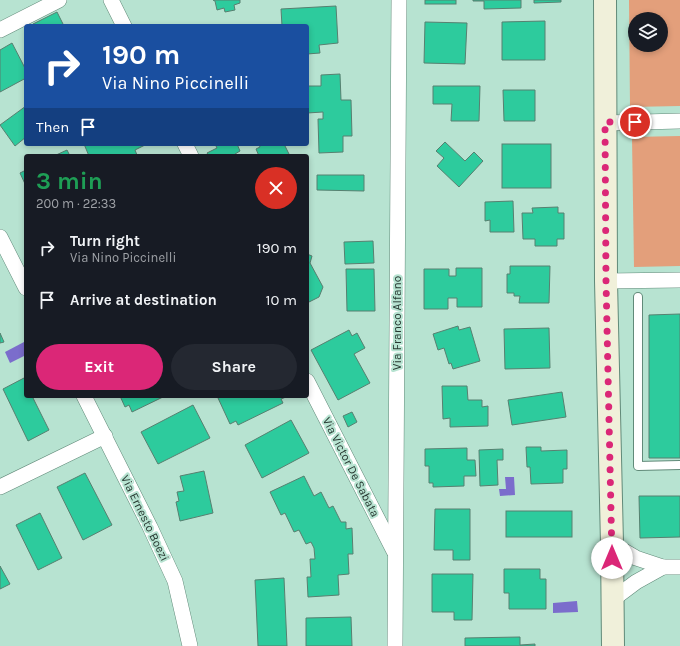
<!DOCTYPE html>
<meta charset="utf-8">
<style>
body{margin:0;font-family:Karla,sans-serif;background:#242831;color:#f1f3f6;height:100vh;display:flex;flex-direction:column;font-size:15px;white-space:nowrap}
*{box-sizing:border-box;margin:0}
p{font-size:13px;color:#9ea1a6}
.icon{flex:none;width:22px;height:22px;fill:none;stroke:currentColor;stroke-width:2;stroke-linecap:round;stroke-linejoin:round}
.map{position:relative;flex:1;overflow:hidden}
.drawer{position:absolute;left:24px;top:154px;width:285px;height:244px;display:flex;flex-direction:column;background:#171b24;border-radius:4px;box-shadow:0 2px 6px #0003}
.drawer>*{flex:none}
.banner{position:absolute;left:24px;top:24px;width:285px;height:122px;border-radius:4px;box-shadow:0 2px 6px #0003;background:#1a4fa0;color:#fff;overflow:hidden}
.tools{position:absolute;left:628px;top:12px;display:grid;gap:8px}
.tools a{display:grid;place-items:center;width:40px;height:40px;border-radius:50%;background:#171b24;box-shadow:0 2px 6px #0003;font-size:20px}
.pin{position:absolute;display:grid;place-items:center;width:34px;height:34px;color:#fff;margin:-17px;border:2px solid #fff;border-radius:50%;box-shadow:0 1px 4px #0007}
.me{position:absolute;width:44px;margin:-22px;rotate:0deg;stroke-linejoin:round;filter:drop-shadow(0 0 3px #0008)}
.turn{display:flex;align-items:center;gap:14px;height:84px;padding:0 12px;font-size:18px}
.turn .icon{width:52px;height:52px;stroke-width:2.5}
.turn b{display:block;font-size:28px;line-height:34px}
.then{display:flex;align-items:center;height:38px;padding:0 12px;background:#0003;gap:8px;font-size:15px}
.round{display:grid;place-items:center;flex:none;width:42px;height:42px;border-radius:21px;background:#242831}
.overview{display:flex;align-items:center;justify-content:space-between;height:68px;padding:0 12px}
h1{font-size:24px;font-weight:700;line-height:30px;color:#1e9e55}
.primary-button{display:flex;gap:8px;margin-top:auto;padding:8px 12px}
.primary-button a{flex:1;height:46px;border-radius:24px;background:#db2777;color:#fff;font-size:16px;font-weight:700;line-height:46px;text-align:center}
.primary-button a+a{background:#242831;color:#f1f3f6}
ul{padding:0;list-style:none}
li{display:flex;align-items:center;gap:12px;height:52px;padding:0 12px}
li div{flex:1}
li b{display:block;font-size:15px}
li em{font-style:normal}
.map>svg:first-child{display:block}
.green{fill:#e39f7b;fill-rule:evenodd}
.water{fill:#7b6dcc}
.building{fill:#2dcb9d;stroke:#578070}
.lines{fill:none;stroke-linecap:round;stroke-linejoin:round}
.lane-casing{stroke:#618a79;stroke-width:10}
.street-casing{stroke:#618a79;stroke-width:16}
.secondary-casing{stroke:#618a79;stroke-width:24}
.lane{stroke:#fff;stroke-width:8}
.street{stroke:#fff;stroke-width:15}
.secondary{stroke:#f0f0da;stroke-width:22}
.route{stroke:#db2777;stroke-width:7;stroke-dasharray:0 12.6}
.labels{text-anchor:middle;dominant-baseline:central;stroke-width:4;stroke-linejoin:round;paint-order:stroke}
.street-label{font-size:12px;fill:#273831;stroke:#b7e3d1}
</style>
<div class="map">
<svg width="680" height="646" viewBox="0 0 680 646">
<rect width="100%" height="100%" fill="#b7e3d1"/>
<g class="green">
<path d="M629,0H680V106L630,107ZM635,19H661V45H635Z"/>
<polygon points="680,136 680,266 634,267 632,137"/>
</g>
<g class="water">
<polygon points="24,342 26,346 26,355 10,363 5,352"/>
<polygon points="505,477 514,477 515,495 500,496 499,489 506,489"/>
<polygon points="577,601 578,612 553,613 553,603"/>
</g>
<g class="building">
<polygon points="213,0 240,0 240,3 234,5 235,10 225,12 224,8 217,10 215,1"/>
<rect x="425" y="0" width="31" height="4"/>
<polygon points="473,0 521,0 521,8 484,9 484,1 473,1"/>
<polygon points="534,0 561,0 561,2 534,3"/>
<polygon points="336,6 338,43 319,45 320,53 307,54 307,26 296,26 296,25 282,26 281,9"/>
<polygon points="57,12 64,26 34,26 33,24"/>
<polygon points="545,21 545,60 502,60 502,22"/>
<polygon points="425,22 467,23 465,64 424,63"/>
<polygon points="12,43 26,70 26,78 0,92 0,50"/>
<polygon points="340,74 341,100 351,100 352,136 343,136 343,152 319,153 318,119 323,119 323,112 307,113 307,86 321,86 321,75"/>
<polygon points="433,86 480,86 479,121 451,121 452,104 433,104"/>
<polygon points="503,90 535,90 535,121 504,121"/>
<polygon points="26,106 26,137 15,146 0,125"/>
<polygon points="445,142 465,161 474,152 483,161 459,187 437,166 444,158 436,151"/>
<polygon points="84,144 147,144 135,150 137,155 135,156 89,156"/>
<polygon points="215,144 237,144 240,151 235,154 236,156 209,156 207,153 217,148"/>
<polygon points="259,144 284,144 290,156 259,156 256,149 260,147"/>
<rect x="502" y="144" width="49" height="44"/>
<polygon points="67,150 70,156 54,156"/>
<polygon points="26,170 26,186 20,173"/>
<polygon points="317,175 364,175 364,191 317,190"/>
<polygon points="513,201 514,232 490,232 490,220 485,221 485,202"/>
<polygon points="558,207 558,213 564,213 564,239 557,239 557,246 535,246 535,239 523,239 522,213 533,213 532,208"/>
<polygon points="373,241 374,263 345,264 344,242"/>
<polygon points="307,254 312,256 310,263 323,287 319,297 307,303"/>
<polygon points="510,266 550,266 549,303 519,303 520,296 514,296 514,293 507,293 507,274 510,274"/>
<polygon points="456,268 482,268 482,307 457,307 457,298 448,298 448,309 424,309 424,269 449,269 449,276 456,276"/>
<polygon points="346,269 374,269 375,311 347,311"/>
<polygon points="680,314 680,458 649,458 649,315"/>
<polygon points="458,326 459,330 470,327 480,361 453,369 451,363 449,364 444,348 438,350 433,334"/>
<polygon points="549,328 550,368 505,369 504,329"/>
<polygon points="349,330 352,336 357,333 365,348 354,354 370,383 338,400 311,350"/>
<polygon points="0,333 4,342 0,343"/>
<polygon points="24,378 26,383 26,396 32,396 49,430 28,441 3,389"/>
<polygon points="442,386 467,386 468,400 482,400 482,407 488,406 488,426 450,427 450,418 443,419"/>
<polygon points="562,392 566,417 512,425 508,400"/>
<polygon points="120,396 165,396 132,412 129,405 125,407"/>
<polygon points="221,396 286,396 286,397 281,399 283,403 238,425 236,421 230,424 218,398"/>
<polygon points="193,405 210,438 158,464 141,432"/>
<polygon points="352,412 357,422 348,427 343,416"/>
<polygon points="291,420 309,453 262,478 245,445"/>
<polygon points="526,447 541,447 541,451 567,450 567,469 563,469 563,483 531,484 530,467 527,467"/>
<polygon points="467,448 467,460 475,460 476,476 464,476 464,486 433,487 433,483 429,483 429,466 425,466 425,449"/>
<polygon points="503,449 503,460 497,460 498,485 480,486 479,450"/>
<polygon points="204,471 213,513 180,521 176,502 179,501 177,492 184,491 180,476"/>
<polygon points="85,473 112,525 83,540 57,487"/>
<polygon points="304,476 314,496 321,492 329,508 333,506 341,522 346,522 346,529 352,528 353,554 348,554 349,574 338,575 339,595 308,597 307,577 311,577 310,559 315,559 314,548 311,542 306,544 299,530 294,532 285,513 281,515 270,492"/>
<polygon points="639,496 680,496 680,537 640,538"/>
<polygon points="435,509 470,509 470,560 453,560 453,550 434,550"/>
<rect x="506" y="511" width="66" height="26"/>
<polygon points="40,513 62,558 38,570 16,525"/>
<polygon points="0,566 10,584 0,589"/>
<polygon points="504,569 540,569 540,579 546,579 546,609 509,609 509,593 504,593"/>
<polygon points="432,574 473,574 472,620 454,620 454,612 432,612"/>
<polygon points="284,578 287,646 258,646 255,580"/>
<polygon points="351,617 352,646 306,646 306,618"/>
<polygon points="520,637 520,645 535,644 535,646 465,646 465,638"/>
</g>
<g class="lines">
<defs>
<polyline id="lane" points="638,297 638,466 680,465"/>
<g id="street">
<polyline points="111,0 124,26"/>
<polyline points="0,30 59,0"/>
<polyline points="605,123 680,121"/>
<polyline points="185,144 191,156"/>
<polyline points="0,237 26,288"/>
<polyline points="606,281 680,280"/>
<polyline points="307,381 394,551"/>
<polyline points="84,396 150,527 175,581 190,646"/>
<polyline points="0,487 105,436"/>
<polyline points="612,544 636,558 663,567 680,567"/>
<polyline points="612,600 636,582 663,567"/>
<polyline points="395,646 399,0"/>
</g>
<polyline id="secondary" points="605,0 606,281 612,544 613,646"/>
</defs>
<use href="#lane" class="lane-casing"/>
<use href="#street" class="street-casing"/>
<use href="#secondary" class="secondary-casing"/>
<use href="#lane" class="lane"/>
<use href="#street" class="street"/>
<use href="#secondary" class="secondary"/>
</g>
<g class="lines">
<polyline class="route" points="612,558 606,281 605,122 635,122"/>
</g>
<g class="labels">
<g class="street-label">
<text transform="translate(397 323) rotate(-90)">Via Franco Alfano</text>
<text transform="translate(351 467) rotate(63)">Via Victor De Sabata</text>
<text transform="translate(145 518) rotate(64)">Via Ernesto Boezi</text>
</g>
</g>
</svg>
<div class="tools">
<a><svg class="icon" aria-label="layers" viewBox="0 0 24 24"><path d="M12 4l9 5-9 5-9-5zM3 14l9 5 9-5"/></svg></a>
</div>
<div class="pin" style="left:635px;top:122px;background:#d93025"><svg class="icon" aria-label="arrive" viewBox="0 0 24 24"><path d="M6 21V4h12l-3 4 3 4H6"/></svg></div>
<svg class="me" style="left:612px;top:558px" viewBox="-20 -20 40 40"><circle r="19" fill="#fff"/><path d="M0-13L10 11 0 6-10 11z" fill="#db2777"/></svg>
<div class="banner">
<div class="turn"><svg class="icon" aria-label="right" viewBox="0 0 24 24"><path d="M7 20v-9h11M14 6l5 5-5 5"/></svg><div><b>190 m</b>Via Nino Piccinelli</div></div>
<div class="then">Then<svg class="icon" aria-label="arrive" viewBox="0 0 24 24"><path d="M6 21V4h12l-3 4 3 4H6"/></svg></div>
</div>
<section class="drawer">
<div class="overview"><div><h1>3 min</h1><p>200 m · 22:33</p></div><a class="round" style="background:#d93025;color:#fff"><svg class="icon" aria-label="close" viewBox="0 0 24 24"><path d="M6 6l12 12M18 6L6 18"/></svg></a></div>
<ul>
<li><svg class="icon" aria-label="right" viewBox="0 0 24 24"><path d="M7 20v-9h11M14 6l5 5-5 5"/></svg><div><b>Turn right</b><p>Via Nino Piccinelli</p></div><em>190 m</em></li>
<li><svg class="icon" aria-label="arrive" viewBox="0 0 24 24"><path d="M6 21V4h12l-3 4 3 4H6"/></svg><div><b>Arrive at destination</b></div><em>10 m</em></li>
</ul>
<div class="primary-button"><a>Exit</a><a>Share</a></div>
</section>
</div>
